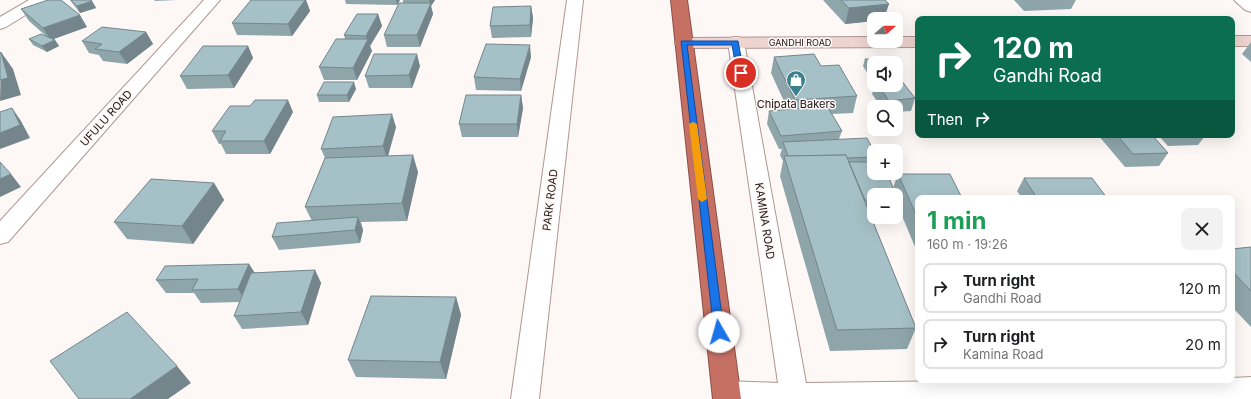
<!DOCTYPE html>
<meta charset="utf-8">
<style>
body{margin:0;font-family:Inter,sans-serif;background:#f2f2f2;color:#202124;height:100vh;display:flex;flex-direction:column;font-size:15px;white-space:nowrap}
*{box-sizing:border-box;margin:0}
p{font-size:13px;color:#757577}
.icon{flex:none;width:22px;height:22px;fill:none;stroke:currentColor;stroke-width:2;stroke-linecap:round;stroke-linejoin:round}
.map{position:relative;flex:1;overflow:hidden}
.sheet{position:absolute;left:915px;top:195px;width:320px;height:188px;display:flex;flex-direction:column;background:#fff;border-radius:8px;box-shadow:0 4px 16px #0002}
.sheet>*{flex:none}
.hud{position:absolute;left:915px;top:16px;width:320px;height:122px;border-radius:8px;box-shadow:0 4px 16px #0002;background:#0b6e4f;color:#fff;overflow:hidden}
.needle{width:26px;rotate:69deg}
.fabs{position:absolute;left:867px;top:12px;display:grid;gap:8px}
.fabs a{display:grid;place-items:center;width:36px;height:36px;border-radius:8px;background:#fff;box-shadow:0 4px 16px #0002;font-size:20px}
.pin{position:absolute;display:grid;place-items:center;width:34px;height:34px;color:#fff;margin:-17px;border:2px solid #fff;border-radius:50%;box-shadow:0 1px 4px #0007}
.me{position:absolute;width:44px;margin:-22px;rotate:353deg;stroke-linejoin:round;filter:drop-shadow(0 0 3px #0008)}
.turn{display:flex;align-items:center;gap:14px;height:84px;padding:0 12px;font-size:18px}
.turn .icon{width:52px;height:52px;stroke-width:2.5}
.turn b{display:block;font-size:28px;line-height:34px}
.then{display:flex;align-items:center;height:38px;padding:0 12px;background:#0003;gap:8px;font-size:15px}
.round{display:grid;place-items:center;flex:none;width:42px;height:42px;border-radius:8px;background:#f2f2f2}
.headline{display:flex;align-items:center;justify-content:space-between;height:68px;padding:0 12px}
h1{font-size:24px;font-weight:700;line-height:30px;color:#1e9e55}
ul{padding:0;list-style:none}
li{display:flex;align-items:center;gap:12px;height:50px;margin:0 8px 6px;padding:0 4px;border:2px solid #e0e0e0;border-radius:8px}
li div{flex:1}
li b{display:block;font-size:15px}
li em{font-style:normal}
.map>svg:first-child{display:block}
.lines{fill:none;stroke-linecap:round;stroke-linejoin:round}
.street-casing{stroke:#af9692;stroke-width:2}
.secondary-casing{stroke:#af9692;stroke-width:2}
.highway-casing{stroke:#8b5048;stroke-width:2}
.street{fill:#fff;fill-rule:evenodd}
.secondary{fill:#eed4d0;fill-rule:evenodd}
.highway{fill:#c67064;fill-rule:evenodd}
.wall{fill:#8ea5aa}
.shaded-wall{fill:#74868b}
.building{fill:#a5c0c6;stroke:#74868b}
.route{fill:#1a73e8;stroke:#114b97}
.slow{fill:#f59e0b}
.labels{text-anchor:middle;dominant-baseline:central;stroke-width:3;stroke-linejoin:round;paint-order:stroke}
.far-street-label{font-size:9px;fill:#1e1413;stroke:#fdf7f6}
.poi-label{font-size:11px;fill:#1e1413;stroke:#fdf7f6}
.street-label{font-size:11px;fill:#1e1413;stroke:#fdf7f6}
</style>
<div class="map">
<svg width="1251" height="399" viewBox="0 0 1251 399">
<rect width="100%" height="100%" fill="#fdf7f6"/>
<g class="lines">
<defs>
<g id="street">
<polygon points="29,0 48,0 45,3 6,27 0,29 0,17"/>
<polygon points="204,0 220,0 8,242 0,244 0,221"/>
<polygon points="567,0 583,0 539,399 511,399"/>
<polygon points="1234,0 1251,0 1251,12 1245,10"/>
<polygon points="736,37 742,38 744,42 806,383 1046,380 1232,380 1232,378 1251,377 1251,399 715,399 713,394 717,385 727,381 778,383 728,42 730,38"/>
</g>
<g id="secondary">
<rect x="1232" y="36" width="19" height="10"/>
<polygon points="874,37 874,41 896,41 896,37 918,37 918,47 683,48 677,47 675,43 677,39 683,38"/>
</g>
<polygon id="highway" points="671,0 687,0 741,399 713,399"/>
</defs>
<use href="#street" class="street-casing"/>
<use href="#secondary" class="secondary-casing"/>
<use href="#highway" class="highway-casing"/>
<use href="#street" class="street"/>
<use href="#secondary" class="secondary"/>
<use href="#highway" class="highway"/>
</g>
<g class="wall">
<polygon points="70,0 91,0 96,8 80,13 73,4"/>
<polygon points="154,0 176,0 155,1"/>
<polygon points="251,0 306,0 310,11 292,36 237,35 232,23"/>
<polygon points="345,0 400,0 397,5 346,4"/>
<polygon points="403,0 435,0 431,6 433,14 420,47 387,47 384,35 403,3"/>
<polygon points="823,0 887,0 885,0 874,19 874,21 845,24"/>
<polygon points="1014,0 1076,0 1071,9 1024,11"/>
<polygon points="531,6 533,18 531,37 492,38 490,26"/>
<polygon points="21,9 87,27 53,39 55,40 59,46 47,52 33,45 29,39 46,36 29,21"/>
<polygon points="378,14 382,26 370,46 372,51 357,80 324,80 319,67 345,39 344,35"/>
<polygon points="146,32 153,44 127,64 103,61 99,55 89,53 82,41"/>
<polygon points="1251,42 1251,62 1242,54"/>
<polygon points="248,46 253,58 234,88 187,89 180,76"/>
<polygon points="531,57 521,91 476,90 474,77"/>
<polygon points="774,57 821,66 857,96 853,113 832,114 842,131 839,139 874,151 874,173 893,188 898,174 918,198 918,254 897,204 896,206 896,195 874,195 874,214 870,214 916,328 907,349 830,351 780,176 783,161 780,155 782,149 779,149 767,124 769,111 788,110 771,73"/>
<polygon points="865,59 874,63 874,84 863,66"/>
<polygon points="420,66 412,88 369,88 365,76"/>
<polygon points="875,85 896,85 915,98 911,111 896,112 896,107 881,107 872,94"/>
<polygon points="356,89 349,102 319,102 317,95"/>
<polygon points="521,95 523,108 518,137 462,137 459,124"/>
<polygon points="293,112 270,154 226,154 221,144 219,144 212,131"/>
<polygon points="396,127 388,156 418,172 407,221 361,222 363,230 360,243 279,250 272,237 312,221 305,207 325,158 321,149"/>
<polygon points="1098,135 1152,135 1168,153 1159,166 1125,167"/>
<polygon points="1158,135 1206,135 1198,145 1168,146"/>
<polygon points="1024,178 1107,198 1022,198 1017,191"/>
<polygon points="214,183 224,200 193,244 127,239 114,222"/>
<polygon points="1251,247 1251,327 1232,307 1232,249"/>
<polygon points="249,264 255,273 315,270 321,283 308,325 242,329 234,316 240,302 201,303 194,293 166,293 156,280"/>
<polygon points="456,297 461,315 446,379 356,377 348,360"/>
</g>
<g class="shaded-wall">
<polygon points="305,0 306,0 310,11 292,36 288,24"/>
<polygon points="396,0 400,0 397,5"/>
<polygon points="429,0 435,0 431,6 433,14 420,47 417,35 430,4"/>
<polygon points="873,0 887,0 884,0 889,4 884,19 874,19 874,21 845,24 849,8"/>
<polygon points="92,1 96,8 80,13 77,6"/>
<polygon points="531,6 533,18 531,37 530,25"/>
<polygon points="378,14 382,26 370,46 372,51 357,80 353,68 367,41 366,36"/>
<polygon points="80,15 87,27 51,40 43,28"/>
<polygon points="146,32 153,44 127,64 119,52"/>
<polygon points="55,40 59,46 47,52 42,46"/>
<polygon points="530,45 531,57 521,91 520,79"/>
<polygon points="248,46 253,58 234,88 228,75"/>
<polygon points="1,52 13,69 21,95 0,101"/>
<polygon points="417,54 420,66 412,88 409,75"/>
<polygon points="354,82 356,89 349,102 347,95"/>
<polygon points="521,95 523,108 518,137 517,124"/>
<polygon points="288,100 293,112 270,154 264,141"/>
<polygon points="12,108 21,121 30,138 0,149 0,133"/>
<polygon points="392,114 396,127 387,159 383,146"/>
<polygon points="413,155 418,172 407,221 402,203"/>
<polygon points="11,174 21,187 0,197 0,179"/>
<polygon points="214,183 224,200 193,244 182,226"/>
<polygon points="358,217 363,230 360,243 355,230"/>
<polygon points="249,264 257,277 246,302 238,289"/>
<polygon points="315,270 321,283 308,325 301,312"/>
<polygon points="456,297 461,315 446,379 440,362"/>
<polygon points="177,366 191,383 168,399 130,399"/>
</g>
<g class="building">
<polygon points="48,0 61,0 80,15 43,28 21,9"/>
<polygon points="71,0 91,0 92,1 77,6"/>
<polygon points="251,0 305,0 288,24 232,23"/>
<polygon points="841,0 885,0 889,4 849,8"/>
<polygon points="399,3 431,3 417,35 384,35"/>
<polygon points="531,6 530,25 490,26 493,7"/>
<polygon points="357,14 378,14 366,36 344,35"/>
<polygon points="102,27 146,32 119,52 95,49 102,44 82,41"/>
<polygon points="41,34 55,40 42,46 29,39"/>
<polygon points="336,39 368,39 353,68 319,67"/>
<polygon points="486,44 530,45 520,79 474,77"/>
<polygon points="203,46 248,46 228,75 180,76"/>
<polygon points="1,52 8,78 0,80 0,53"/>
<polygon points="374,54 417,54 409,75 365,76"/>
<polygon points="814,54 821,66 839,65 857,96 795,100 774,57"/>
<polygon points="865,59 879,59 882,63 874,63 874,74"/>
<polygon points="896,80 901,80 915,98 889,101 878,85 896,85"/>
<polygon points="324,82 354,82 347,95 317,95"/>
<polygon points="466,95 521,95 517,124 459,124"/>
<polygon points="255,100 288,100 264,141 220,141 226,131 212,131 230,106 250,106"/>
<polygon points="827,106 842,131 781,136 769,111"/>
<polygon points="12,108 20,125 0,133 0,112"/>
<polygon points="392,114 383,146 321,149 333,117"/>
<polygon points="1117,135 1152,135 1168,153 1133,154"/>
<polygon points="867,138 874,151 874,157 847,158 846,155 788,156 783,142"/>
<polygon points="413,155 402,203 305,207 325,158"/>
<polygon points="846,155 916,328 837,330 784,156"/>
<polygon points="0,162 11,174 0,179"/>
<polygon points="849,162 874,162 874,173 887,173 896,195 874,195 874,200 865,200"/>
<polygon points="898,174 950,174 962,198 918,198 918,219"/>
<polygon points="1024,178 1092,178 1107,198 1037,198"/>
<polygon points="151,179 214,183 182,226 114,222"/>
<polygon points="896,195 898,201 896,201"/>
<polygon points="358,217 355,230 272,237 277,223"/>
<polygon points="1251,247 1251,291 1232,271 1232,249"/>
<polygon points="249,264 238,289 192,290 198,279 156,280 165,266"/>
<polygon points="315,270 301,312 234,316 251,273"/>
<polygon points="371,296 456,297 440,362 348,360"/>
<polygon points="127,312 177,366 130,399 79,399 50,361"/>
</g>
<polygon class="route" points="681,41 738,41 744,73 741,75 737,73 732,45 687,45 724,332 723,336 719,337 715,336 714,332"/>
<polygon class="slow" points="693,122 697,124 707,199 702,202 698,199 689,124"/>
<defs>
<symbol id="shop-pin" viewBox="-11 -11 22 30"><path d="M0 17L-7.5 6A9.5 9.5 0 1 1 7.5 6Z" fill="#3c808f" stroke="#fdf7f6"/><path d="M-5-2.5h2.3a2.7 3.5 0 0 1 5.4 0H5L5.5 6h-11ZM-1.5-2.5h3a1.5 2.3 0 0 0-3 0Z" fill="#fff"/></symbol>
</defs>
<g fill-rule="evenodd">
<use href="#shop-pin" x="785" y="69" width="22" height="30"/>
</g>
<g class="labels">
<g class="far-street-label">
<text x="800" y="42">GANDHI ROAD</text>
</g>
<g class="poi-label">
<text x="796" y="104">Chipata Bakers</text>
</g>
<g class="street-label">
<text transform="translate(106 118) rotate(-48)">UFULU ROAD</text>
<text transform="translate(550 200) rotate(-83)">PARK ROAD</text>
<text transform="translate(765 221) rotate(81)">KAMINA ROAD</text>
</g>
</g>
</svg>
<div class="fabs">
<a><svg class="needle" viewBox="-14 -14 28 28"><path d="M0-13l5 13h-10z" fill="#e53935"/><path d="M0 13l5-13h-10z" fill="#757577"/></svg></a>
<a><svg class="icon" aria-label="sound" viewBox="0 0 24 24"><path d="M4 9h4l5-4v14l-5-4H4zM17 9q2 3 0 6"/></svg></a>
<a><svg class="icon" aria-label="search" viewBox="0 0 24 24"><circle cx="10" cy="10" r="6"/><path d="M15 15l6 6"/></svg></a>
<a>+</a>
<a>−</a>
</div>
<div class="pin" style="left:741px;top:73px;background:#d93025"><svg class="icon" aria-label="arrive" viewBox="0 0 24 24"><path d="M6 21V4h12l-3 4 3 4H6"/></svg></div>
<svg class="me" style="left:719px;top:332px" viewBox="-20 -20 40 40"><circle r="19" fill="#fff"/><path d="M0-13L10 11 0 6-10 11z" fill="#1a73e8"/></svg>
<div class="hud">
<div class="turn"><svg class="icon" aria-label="right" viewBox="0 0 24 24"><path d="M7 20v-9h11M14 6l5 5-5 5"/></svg><div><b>120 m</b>Gandhi Road</div></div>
<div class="then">Then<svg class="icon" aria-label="right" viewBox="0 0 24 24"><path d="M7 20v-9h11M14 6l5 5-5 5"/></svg></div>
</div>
<section class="sheet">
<div class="headline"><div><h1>1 min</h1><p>160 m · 19:26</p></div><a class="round"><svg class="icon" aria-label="close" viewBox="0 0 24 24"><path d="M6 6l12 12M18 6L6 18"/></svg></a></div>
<ul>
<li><svg class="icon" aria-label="right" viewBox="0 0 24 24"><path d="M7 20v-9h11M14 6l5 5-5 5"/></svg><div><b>Turn right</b><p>Gandhi Road</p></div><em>120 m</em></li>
<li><svg class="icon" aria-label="right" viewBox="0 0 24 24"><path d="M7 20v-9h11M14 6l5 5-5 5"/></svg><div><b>Turn right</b><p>Kamina Road</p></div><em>20 m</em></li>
</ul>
</section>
</div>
